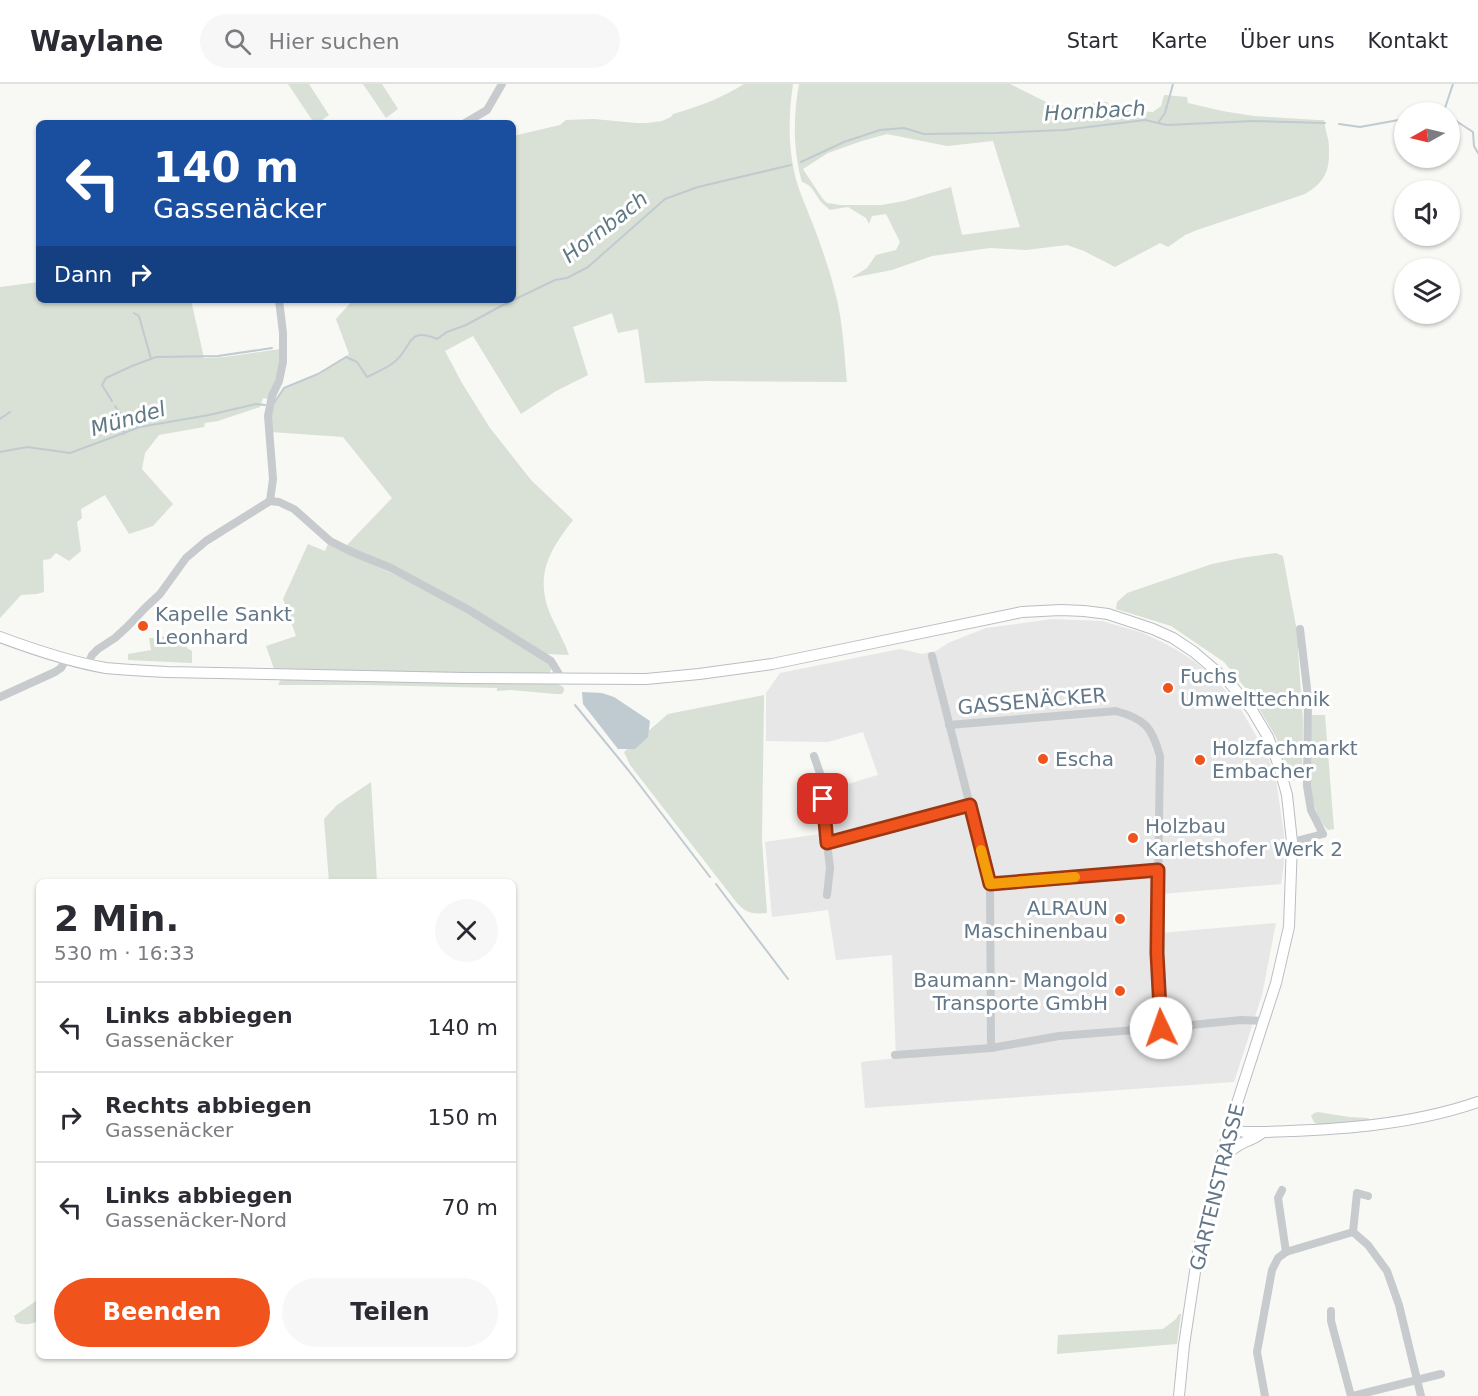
<!DOCTYPE html>
<html lang="de">
<meta charset="utf-8">
<style>
body{margin:0;font-family:"DejaVu Sans",sans-serif;background:#f7f7f7;color:#2b2b33;height:100vh;display:flex;flex-direction:column;font-size:22px;white-space:nowrap}
*{box-sizing:border-box;margin:0}
p{font-size:20px;color:#7c7c81}
.icon{flex:none;width:33px;height:33px;fill:none;stroke:currentColor;stroke-width:2;stroke-linecap:round;stroke-linejoin:round}
.map{position:relative;flex:1;overflow:hidden}
.side{position:absolute;left:36px;top:795px;width:480px;height:480px;display:flex;flex-direction:column;background:#fff;border-radius:9px;box-shadow:0 2px 4px #0004}
.side>*{flex:none}
.hud{position:absolute;left:36px;top:36px;width:480px;height:183px;border-radius:9px;box-shadow:0 2px 4px #0004;background:#1a4fa0;color:#fff;overflow:hidden}
.needle{width:39px;rotate:262deg}
.controls{position:absolute;left:1394px;top:18px;display:grid;gap:12px}
.controls a{display:grid;place-items:center;width:66px;height:66px;border-radius:50%;background:#fff;box-shadow:0 2px 4px #0004;font-size:30px}
.pin{position:absolute;display:grid;place-items:center;width:51px;height:51px;color:#fff;margin:-26px;border-radius:12px;box-shadow:0 3px 9px #0006}
.me{position:absolute;width:66px;margin:-33px;rotate:357deg;stroke-linejoin:round;filter:drop-shadow(0 0 4px #0008)}
.turn{display:flex;align-items:center;gap:21px;height:126px;padding:0 18px;font-size:27px}
.turn .icon{width:78px;height:78px;stroke-width:2.5}
.turn b{display:block;font-size:42px;line-height:51px}
.then{display:flex;align-items:center;height:57px;padding:0 18px;background:#0003;gap:12px;font-size:22px}
.round{display:grid;place-items:center;flex:none;width:63px;height:63px;border-radius:32px;background:#f7f7f7}
.summary{display:flex;align-items:center;justify-content:space-between;height:102px;padding:0 18px}
h1{font-size:36px;font-weight:700;line-height:45px}
.cta{display:flex;gap:12px;margin-top:auto;padding:12px 18px}
.cta a{flex:1;height:69px;border-radius:36px;background:#f1531c;color:#fff;font-size:24px;font-weight:700;line-height:69px;text-align:center}
.cta a+a{background:#f7f7f7;color:#2b2b33}
ul{padding:0;list-style:none}
li{display:flex;align-items:center;gap:18px;height:90px;padding:0 18px;border-top:2px solid #e1e1e2}
li div{flex:1}
li b{display:block;font-size:22px}
li em{font-style:normal}
header{display:flex;align-items:center;gap:36px;box-sizing:border-box;height:84px;padding:0 30px;background:#fff;border-bottom:2px solid #e1e1e2}
header strong{font-size:28px}
nav{display:flex;gap:33px;margin-inline-start:auto;font-size:21px}
.search{width:420px;height:54px;background:#f7f7f7;display:flex;align-items:center;gap:15px;box-sizing:border-box;padding:0 21px;border-radius:33px;color:#7c7c81;font-size:22px}
.map>svg:first-child{display:block}
.built{fill:#e6e7e6}
.green{fill:#d9e0d5;fill-rule:evenodd}
.water{fill:#c0cbd1}
.lines{fill:none;stroke-linecap:round;stroke-linejoin:round}
.stream{stroke:#c0cbd1;stroke-width:2}
.secondary-casing{stroke:#b9bec3;stroke-width:12}
.street{stroke:#c7cbce;stroke-width:8}
.secondary{stroke:#fff;stroke-width:10}
.route-casing{stroke:#9d3612;stroke-width:15}
.route{stroke:#f1531c;stroke-width:10}
.slow{stroke:#f59e0b;stroke-width:10}
.poi-dot{fill:#f1531c;stroke:#fff;stroke-width:2}
.labels{text-anchor:middle;dominant-baseline:central;stroke-width:6;stroke-linejoin:round;paint-order:stroke}
.poi-label{font-size:20px;fill:#647788;stroke:#fff;text-anchor:start}
.street-label{font-size:20px;fill:#647788;stroke:#fff}
.water-label{font-size:21px;font-style:italic;fill:#607984;stroke:#fff}
</style>
<header>
<strong>Waylane</strong>
<div class="search"><svg class="icon" aria-label="search" viewBox="0 0 24 24"><circle cx="10" cy="10" r="6"/><path d="M15 15l6 6"/></svg>Hier suchen</div>
<nav><a>Start</a><a>Karte</a><a>Über uns</a><a>Kontakt</a></nav>
</header>
<div class="map">
<svg width="1478" height="1312" viewBox="0 0 1478 1312">
<rect width="100%" height="100%" fill="#f8f8f5"/>
<polygon class="built" points="1052,535 1102,537 1143,549 1166,560 1180,568 1194,577 1212,592 1226,607 1242,627 1268,673 1276,696 1284,750 1284,780 1281,800 1161,810 1160,849 1276,839 1262,911 1234,998 865,1024 861,978 896,974 892,871 836,876 828,826 772,833 765,758 833,748 831,705 878,691 863,648 828,658 766,657 766,609 780,589 900,565 922,570 936,567 948,559 986,544"/>
<g class="green">
<polygon points="288,0 309,0 329,31 318,39 314,39"/>
<polygon points="363,0 382,0 398,25 386,34"/>
<path d="M744,0H793C789,27 788,55 793,82C796,101 805,120 812,138C821,161 829,184 835,208C843,237 844,268 847,298L703,297L645,299L638,245L618,249L612,229L573,243L588,291L556,307L521,330L473,252L445,267L462,299L490,344L531,396L573,436C549,467 534,492 551,532C557,545 564,557 569,571L547,570L346,462L392,414L343,353L271,348L272,323L284,305L318,291L349,270L336,235L353,216H513V52L560,41L566,36L594,35L636,39H647L662,37L671,33L673,30C698,23 722,14 744,0Z"/>
<path d="M799,0H1010L1052,21L1072,22L1107,18L1114,26L1153,28L1161,22L1164,11L1187,13L1188,19L1222,27L1254,32L1318,36H1324C1325,43 1326,48 1328,55C1329,59 1329,65 1329,70C1329,90 1322,100 1305,110L1197,146L1185,151L1168,163L1160,159L1115,183L1084,167L1067,161L1026,166L990,164L932,172L892,186L851,194L867,184L876,171L896,166L900,158L886,130L872,132L869,140L866,134L848,123L830,126C829,125 823,120 822,119C815,111 813,101 802,98C793,66 793,33 799,0ZM887,50L947,62L993,57L1020,143L962,151L951,103L904,117L882,121H840L827,119L822,114L803,85L828,69L862,57Z"/>
<path d="M39,198V216H191L204,274L225,273L280,265C280,285 275,297 268,315L263,314L260,323L218,337L205,339L204,343L159,351L145,369L142,385L173,420L153,442L129,450L105,411L81,425L82,434L77,438L81,467L69,477L56,469L50,475L43,476L44,508L37,510L21,511L0,534V203Z"/>
<path d="M308,460L325,467L328,460C361,476 396,490 429,508C469,530 509,554 548,579L551,582V586L549,590L279,587L274,585L266,562L296,552L283,515Z"/>
<polygon points="1276,469 1283,472 1298,553 1298,567 1303,638 1302,695 1291,697 1276,653 1251,611 1224,578 1171,542 1116,525 1117,518 1127,509 1212,480 1241,474"/>
<polygon points="183,547 187,564 192,567 192,579 128,576 128,570 151,566 149,554 158,554"/>
<polygon points="284,594 554,599 562,602 564,604 564,607 562,610 556,610 511,606 497,607 497,604 368,601 278,601 280,597"/>
<path d="M764,611L762,756L767,829C753,830 747,830 737,819L630,681L624,668L668,630Z"/>
<path d="M1311,631H1325L1334,745L1328,746C1303,721 1311,664 1311,631Z"/>
<polygon points="371,698 377,798 329,798 324,735 337,721"/>
<polygon points="1318,1028 1349,1033 1368,1034 1370,1036 1319,1042 1314,1038 1311,1032 1314,1029"/>
<path d="M39,1215V1237C31,1240 25,1242 16,1238L14,1232Z"/>
<polygon points="1179,1230 1181,1230 1177,1260 1057,1270 1058,1251 1163,1245 1176,1235"/>
</g>
<polygon class="water" points="582,608 602,609 614,613 650,637 648,653 635,665 618,665 583,620"/>
<g class="lines">
<g class="stream">
<polyline points="1443,26 1445,24 1453,0"/>
<polyline points="1453,35 1473,48 1474,62 1478,69"/>
<polyline points="1158,39 1165,29 1173,0"/>
<polyline points="1339,40 1360,43 1404,35"/>
<polyline points="801,78 844,58 880,46 904,44 924,50 996,49 1064,46 1145,36 1167,41 1253,37 1325,39"/>
<polyline points="134,229 139,232 151,275"/>
<polyline points="112,317 102,301 106,294 132,282 156,273 218,272 272,264"/>
<path d="M274,319L284,304L318,290L346,273L357,278L367,293C375,289 385,285 393,279C412,266 406,241 437,255L447,248L466,241L503,221L555,196L567,194L588,183L665,115L698,103L791,81"/>
<polyline points="115,322 124,335 124,350"/>
<polyline points="0,335 10,328"/>
<polyline points="0,368 27,363 70,369 140,343 209,331 256,320 265,321"/>
<polyline points="575,621 629,687 710,793"/>
<polyline points="716,800 788,895"/>
</g>
<defs>
<g id="secondary">
<path d="M0,553C35,566 70,578 106,584C126,586 146,587 167,588L464,594L646,595L699,590L772,580L1022,528L1061,526L1084,527L1108,530L1153,545L1173,554L1194,568L1228,597L1252,626L1268,653L1279,682L1287,711L1292,758L1289,843L1276,899L1229,1044L1204,1143L1198,1168L1184,1261L1179,1312"/>
<path d="M1229,1044L1244,1048H1262C1334,1046 1409,1042 1478,1018"/>
<path d="M1222,1077C1228,1069 1235,1062 1245,1058C1252,1055 1256,1054 1262,1049"/>
</g>
</defs>
<use href="#secondary" class="secondary-casing"/>
<g class="street">
<polyline points="465,39 487,26 502,0"/>
<polyline points="270,417 273,395 268,332 272,312 279,297 283,278 283,249 279,216"/>
<polyline points="932,572 990,800 991,964"/>
<polyline points="88,580 92,571 98,565 115,554 128,542 145,524 160,510 186,474 206,457 270,417 279,418 294,425 330,457 352,468 391,484 469,526 551,577 562,595"/>
<polyline points="0,613 55,588 61,584 66,575"/>
<path d="M949,641L1116,627C1145,635 1152,643 1160,672L1157,869L1161,944"/>
<polyline points="814,672 822,695 824,734 830,784 827,811"/>
<polyline points="1292,758 1323,750 1311,726 1307,702 1308,613 1300,545"/>
<polyline points="827,759 970,721"/>
<polyline points="990,800 1158,786"/>
<polyline points="895,971 991,964 1059,952 1161,944 1241,936 1264,937"/>
<polyline points="1282,1106 1278,1114 1286,1168"/>
<polyline points="1353,1148 1357,1109 1368,1112"/>
<polyline points="1331,1227 1331,1237 1351,1312"/>
<polyline points="1265,1312 1257,1268 1272,1186 1278,1174 1286,1168 1353,1148 1368,1161 1387,1187 1399,1221 1421,1312"/>
<polyline points="1353,1312 1441,1290"/>
</g>
<use href="#secondary" class="secondary"/>
</g>
<g class="lines">
<defs>
<polyline id="route" points="823,715 827,759 970,721 990,800 1158,786 1157,869 1161,944"/>
</defs>
<use href="#route" class="route-casing"/>
<use href="#route" class="route"/>
<polyline class="slow" points="981,766 990,800 1075,793"/>
</g>
<g class="poi-dot">
<circle cx="143" cy="542" r="6"/>
<circle cx="1168" cy="604" r="6"/>
<circle cx="1043" cy="675" r="6"/>
<circle cx="1200" cy="676" r="6"/>
<circle cx="1133" cy="754" r="6"/>
<circle cx="1120" cy="835" r="6"/>
<circle cx="1120" cy="907" r="6"/>
</g>
<g class="labels">
<g class="poi-label">
<text x="155" y="530">Kapelle Sankt<tspan x="155" dy="23">Leonhard</tspan></text>
<text x="1180" y="592">Fuchs<tspan x="1180" dy="23">Umwelttechnik</tspan></text>
<text x="1212" y="664">Holzfachmarkt<tspan x="1212" dy="23">Embacher</tspan></text>
<text x="1055" y="675">Escha</text>
<text x="1145" y="742">Holzbau<tspan x="1145" dy="23">Karletshofer Werk 2</tspan></text>
<text x="1108" y="824" text-anchor="end">ALRAUN<tspan x="1108" dy="23">Maschinenbau</tspan></text>
<text x="1108" y="896" text-anchor="end">Baumann- Mangold<tspan x="1108" dy="23">Transporte GmbH</tspan></text>
</g>
<g class="street-label">
<text transform="translate(1032 617) rotate(-5)">GASSENÄCKER</text>
<text transform="translate(1217 1103) rotate(-76)">GARTENSTRASSE</text>
</g>
<g class="water-label">
<text transform="translate(1095 27) rotate(-3)">Hornbach</text>
<text transform="translate(605 143) rotate(-38)">Hornbach</text>
<text transform="translate(128 335) rotate(-16)">Mündel</text>
</g>
</g>
</svg>
<div class="controls">
<a><svg class="needle" viewBox="-14 -14 28 28"><path d="M0-13l5 13h-10z" fill="#e53935"/><path d="M0 13l5-13h-10z" fill="#7c7c81"/></svg></a>
<a><svg class="icon" aria-label="sound" viewBox="0 0 24 24"><path d="M4 9h4l5-4v14l-5-4H4zM17 9q2 3 0 6"/></svg></a>
<a><svg class="icon" aria-label="layers" viewBox="0 0 24 24"><path d="M12 4l9 5-9 5-9-5zM3 14l9 5 9-5"/></svg></a>
</div>
<div class="pin" style="left:823px;top:715px;background:#d93025"><svg class="icon" aria-label="arrive" viewBox="0 0 24 24"><path d="M6 21V4h12l-3 4 3 4H6"/></svg></div>
<svg class="me" style="left:1161px;top:944px" viewBox="-20 -20 40 40"><circle r="19" fill="#fff"/><path d="M0-13L10 11 0 6-10 11z" fill="#f1531c"/></svg>
<div class="hud">
<div class="turn"><svg class="icon" aria-label="left" viewBox="0 0 24 24"><path d="M17 20v-9H6M10 6l-5 5 5 5"/></svg><div><b>140 m</b>Gassenäcker</div></div>
<div class="then">Dann<svg class="icon" aria-label="right" viewBox="0 0 24 24"><path d="M7 20v-9h11M14 6l5 5-5 5"/></svg></div>
</div>
<section class="side">
<div class="summary"><div><h1>2 Min.</h1><p>530 m · 16:33</p></div><a class="round"><svg class="icon" aria-label="close" viewBox="0 0 24 24"><path d="M6 6l12 12M18 6L6 18"/></svg></a></div>
<ul>
<li><svg class="icon" aria-label="left" viewBox="0 0 24 24"><path d="M17 20v-9H6M10 6l-5 5 5 5"/></svg><div><b>Links abbiegen</b><p>Gassenäcker</p></div><em>140 m</em></li>
<li><svg class="icon" aria-label="right" viewBox="0 0 24 24"><path d="M7 20v-9h11M14 6l5 5-5 5"/></svg><div><b>Rechts abbiegen</b><p>Gassenäcker</p></div><em>150 m</em></li>
<li><svg class="icon" aria-label="left" viewBox="0 0 24 24"><path d="M17 20v-9H6M10 6l-5 5 5 5"/></svg><div><b>Links abbiegen</b><p>Gassenäcker-Nord</p></div><em>70 m</em></li>
</ul>
<div class="cta"><a>Beenden</a><a>Teilen</a></div>
</section>
</div>
